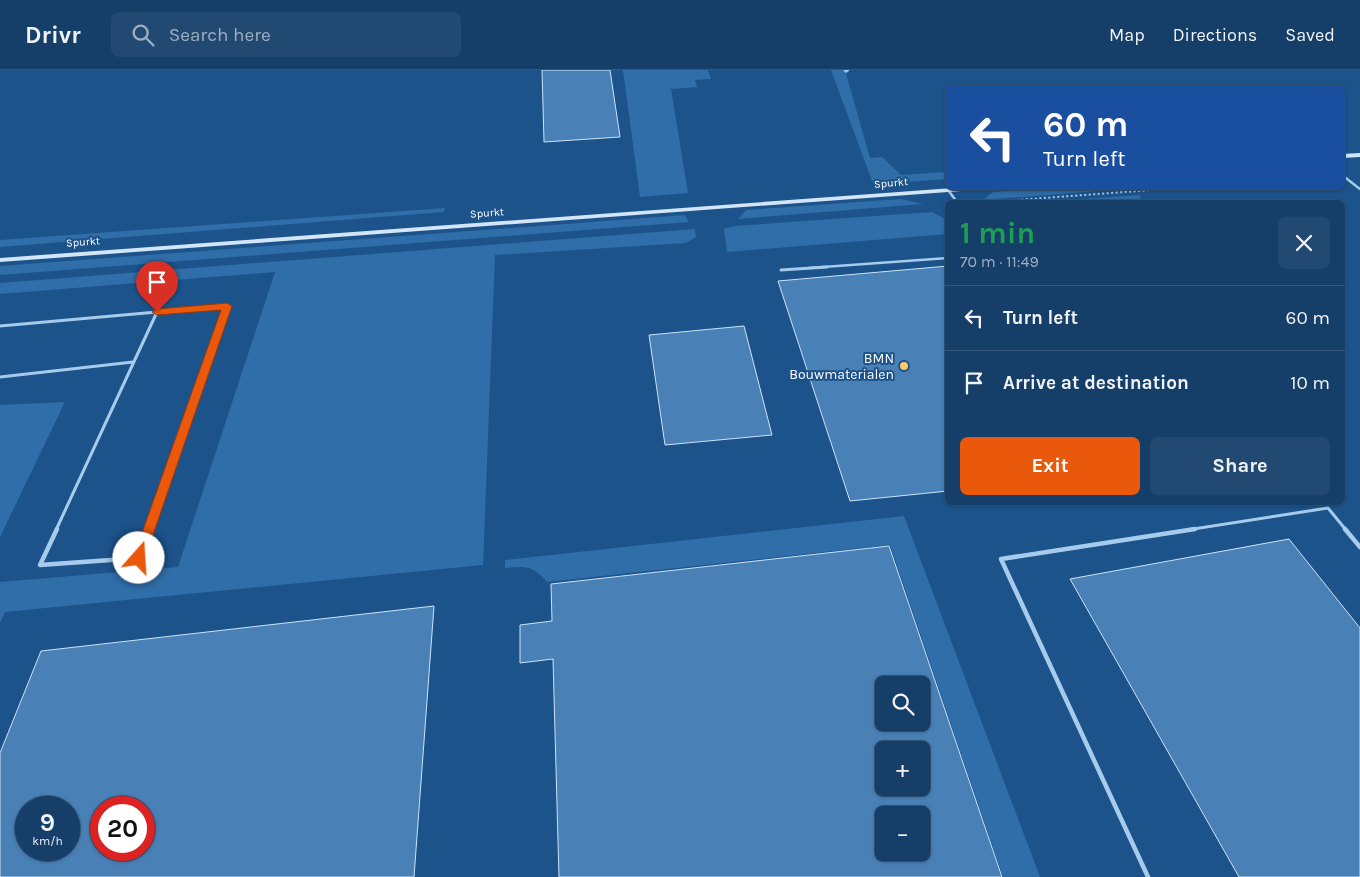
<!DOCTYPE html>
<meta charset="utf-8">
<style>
body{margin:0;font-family:Karla,sans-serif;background:#224971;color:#f1f3f6;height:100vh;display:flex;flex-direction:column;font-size:19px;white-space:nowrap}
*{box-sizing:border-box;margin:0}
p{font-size:16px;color:#9daec0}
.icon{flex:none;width:28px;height:28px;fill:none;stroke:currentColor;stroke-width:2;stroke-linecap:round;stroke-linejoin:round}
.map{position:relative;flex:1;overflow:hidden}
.side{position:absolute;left:945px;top:130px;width:400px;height:305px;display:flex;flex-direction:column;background:#153e68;border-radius:8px;box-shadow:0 1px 4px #0004,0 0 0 1px #34577c}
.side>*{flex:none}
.top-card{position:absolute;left:945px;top:15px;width:400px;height:105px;border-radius:8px;box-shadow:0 1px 4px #0004,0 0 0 1px #34577c;background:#1a4fa0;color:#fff;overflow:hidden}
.buttons{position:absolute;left:875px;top:606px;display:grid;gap:10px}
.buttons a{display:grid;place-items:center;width:55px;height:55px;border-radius:8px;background:#153e68;box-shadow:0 1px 4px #0004,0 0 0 1px #34577c;font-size:25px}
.speed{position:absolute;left:15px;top:726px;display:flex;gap:10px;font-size:25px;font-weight:700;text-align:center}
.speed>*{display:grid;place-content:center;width:65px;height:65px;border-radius:50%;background:#153e68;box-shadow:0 1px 4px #0004,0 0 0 1px #34577c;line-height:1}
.speed small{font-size:12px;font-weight:400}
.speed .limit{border:8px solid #d22;background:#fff;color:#111}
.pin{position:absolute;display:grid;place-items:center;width:42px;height:42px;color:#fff;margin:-51px -21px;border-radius:50% 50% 50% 0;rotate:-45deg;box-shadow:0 0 5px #0007}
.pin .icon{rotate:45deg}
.me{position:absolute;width:55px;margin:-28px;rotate:19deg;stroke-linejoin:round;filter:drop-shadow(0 0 4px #0008)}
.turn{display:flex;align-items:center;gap:18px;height:105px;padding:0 15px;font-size:22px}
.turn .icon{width:65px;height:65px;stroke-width:2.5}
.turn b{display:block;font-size:35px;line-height:42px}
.round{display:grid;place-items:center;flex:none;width:52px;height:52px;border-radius:8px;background:#224971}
.headline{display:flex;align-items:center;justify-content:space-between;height:85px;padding:0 15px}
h1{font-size:30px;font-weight:700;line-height:38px;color:#1e9e55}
.cta{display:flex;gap:10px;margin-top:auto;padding:10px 15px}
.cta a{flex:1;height:58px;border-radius:8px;background:#ea580c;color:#fff;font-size:20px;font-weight:700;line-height:58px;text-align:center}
.cta a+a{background:#224971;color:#f1f3f6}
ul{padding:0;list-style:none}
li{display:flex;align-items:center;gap:15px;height:65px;padding:0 15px;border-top:1px solid #34577c}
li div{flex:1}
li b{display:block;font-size:19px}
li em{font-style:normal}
header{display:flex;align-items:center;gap:30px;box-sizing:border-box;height:70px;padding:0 25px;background:#153e68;border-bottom:1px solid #34577c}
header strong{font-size:24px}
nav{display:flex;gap:28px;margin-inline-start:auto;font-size:18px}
.search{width:350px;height:45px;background:#224971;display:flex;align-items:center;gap:12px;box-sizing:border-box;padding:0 18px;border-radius:8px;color:#9daec0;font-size:19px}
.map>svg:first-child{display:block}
.green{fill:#2f6ea9}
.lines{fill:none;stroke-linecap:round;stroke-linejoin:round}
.stream{fill:#9ac6ef;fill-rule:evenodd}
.building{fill:#4980b5;stroke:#cce3f9;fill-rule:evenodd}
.path{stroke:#a7cbed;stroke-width:2;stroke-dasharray:2 2.5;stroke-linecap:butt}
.lane-far2{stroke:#a7cbed;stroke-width:2.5}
.lane-far1{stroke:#a7cbed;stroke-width:3}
.lane{stroke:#a7cbed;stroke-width:4.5}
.secondary{fill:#d3e6f9;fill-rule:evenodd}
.route{fill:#ea580c;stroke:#983908}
.poi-dot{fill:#fdc764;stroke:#1c538b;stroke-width:2}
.labels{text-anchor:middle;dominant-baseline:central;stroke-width:4;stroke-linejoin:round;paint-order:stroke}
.far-street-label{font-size:11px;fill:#fff;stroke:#1c538b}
.poi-label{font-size:14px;fill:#fff;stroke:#1c538b;text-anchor:end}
</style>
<header>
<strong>Drivr</strong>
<div class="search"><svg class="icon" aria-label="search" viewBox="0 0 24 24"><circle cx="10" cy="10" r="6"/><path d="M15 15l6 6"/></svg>Search here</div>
<nav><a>Map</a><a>Directions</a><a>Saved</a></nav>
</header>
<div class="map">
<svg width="1360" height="807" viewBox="0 0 1360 807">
<rect width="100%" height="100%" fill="#1c538b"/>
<g class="green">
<polygon points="623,0 708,0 711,9 695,10 697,17 671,19 688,123 640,127"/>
<polygon points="831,0 845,0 870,88 882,87 901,105 947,102 947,109 878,114 872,111"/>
<polygon points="1055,118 1136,118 983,130 993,122"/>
<polygon points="1140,125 1141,132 1041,132"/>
<polygon points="901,129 923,134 738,149 746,140"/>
<polygon points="445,138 444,142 0,177 0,170"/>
<polygon points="932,142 947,150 947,164 727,182 724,159 734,156"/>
<polygon points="685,145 689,152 0,205 0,196"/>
<polygon points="695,159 696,167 686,173 495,185 483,495 5,542 0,553 0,512 178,497 275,202 0,224 0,213"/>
<polygon points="65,332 0,467 0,335"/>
<path d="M904,446L1040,807H1003L890,475L547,512C532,495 526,496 505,498V490Z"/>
</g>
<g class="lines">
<polygon class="stream" points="843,0 849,0 849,1 846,3"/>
</g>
<g class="building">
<polygon points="542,0 610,0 620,67 544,72"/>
<polygon points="948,196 948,421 850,431 778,211"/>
<polygon points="744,256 772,365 665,375 649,265"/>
<polygon points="1289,469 1360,558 1360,807 1239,807 1070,509"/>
<path d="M889,476L1002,807H559L553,589L520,593V555L552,551L551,514ZM884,615H921V652H884ZM884,680H921V718H884ZM884,745H921V782H884Z"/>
<path d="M434,536L414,807H0V683L41,581ZM26,738H69V780H26ZM101,738H144V780H101Z"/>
</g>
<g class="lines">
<polyline class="path" points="990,132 1178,118"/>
<g class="lane-far2">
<polyline points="1342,105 1360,119"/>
<polyline points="948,120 957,132"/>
<polyline points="809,198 948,188"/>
</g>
<g class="lane-far1">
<polyline points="781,200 827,197"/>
<polyline points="0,256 157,242"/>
<polyline points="0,307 133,292"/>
<polyline points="56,460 157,242 227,236 149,460"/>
<polyline points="1187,460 1328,438 1346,460"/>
</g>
<g class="lane">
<polyline points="57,459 40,495 139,488 149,459"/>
<polyline points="1345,459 1360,477"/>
<polyline points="1148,807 1001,489 1195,459"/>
</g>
<g class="secondary">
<polygon points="1360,83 1360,87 1342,88 1342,84"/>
<polygon points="953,118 979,118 975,120 0,192 0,188"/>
</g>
</g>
<polygon class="route" points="227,233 232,236 145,488 139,493 133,488 221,240 157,245 152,242 157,239"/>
<circle class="poi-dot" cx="904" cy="296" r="5"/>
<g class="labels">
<g class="far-street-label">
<text transform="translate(891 113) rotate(-5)">Spurkt</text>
<text transform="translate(487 143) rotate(-4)">Spurkt</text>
<text transform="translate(83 172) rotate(-4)">Spurkt</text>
</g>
<g class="poi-label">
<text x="894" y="288">BMN<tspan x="894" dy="16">Bouwmaterialen</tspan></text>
</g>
</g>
</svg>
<div class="buttons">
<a><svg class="icon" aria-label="search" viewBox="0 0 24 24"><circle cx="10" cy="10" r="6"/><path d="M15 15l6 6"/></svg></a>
<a>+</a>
<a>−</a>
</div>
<div class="speed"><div>9<small>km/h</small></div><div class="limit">20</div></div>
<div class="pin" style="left:157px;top:242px;background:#d93025"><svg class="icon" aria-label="arrive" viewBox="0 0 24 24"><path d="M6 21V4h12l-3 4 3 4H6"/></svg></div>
<svg class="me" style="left:139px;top:488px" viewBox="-20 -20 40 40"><circle r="19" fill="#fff"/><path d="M0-13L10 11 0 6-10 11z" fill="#ea580c"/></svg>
<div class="top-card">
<div class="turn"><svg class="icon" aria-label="left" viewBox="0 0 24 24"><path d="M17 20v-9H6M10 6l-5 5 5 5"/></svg><div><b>60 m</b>Turn left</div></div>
</div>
<section class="side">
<div class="headline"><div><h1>1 min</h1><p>70 m · 11:49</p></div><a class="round"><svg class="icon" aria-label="close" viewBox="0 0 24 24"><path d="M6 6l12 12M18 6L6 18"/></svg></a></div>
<ul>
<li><svg class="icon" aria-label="left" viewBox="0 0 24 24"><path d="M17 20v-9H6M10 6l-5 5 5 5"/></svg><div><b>Turn left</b></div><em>60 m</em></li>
<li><svg class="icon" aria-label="arrive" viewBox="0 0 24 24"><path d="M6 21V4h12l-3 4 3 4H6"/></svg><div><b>Arrive at destination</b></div><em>10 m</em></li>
</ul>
<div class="cta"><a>Exit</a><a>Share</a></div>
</section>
</div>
